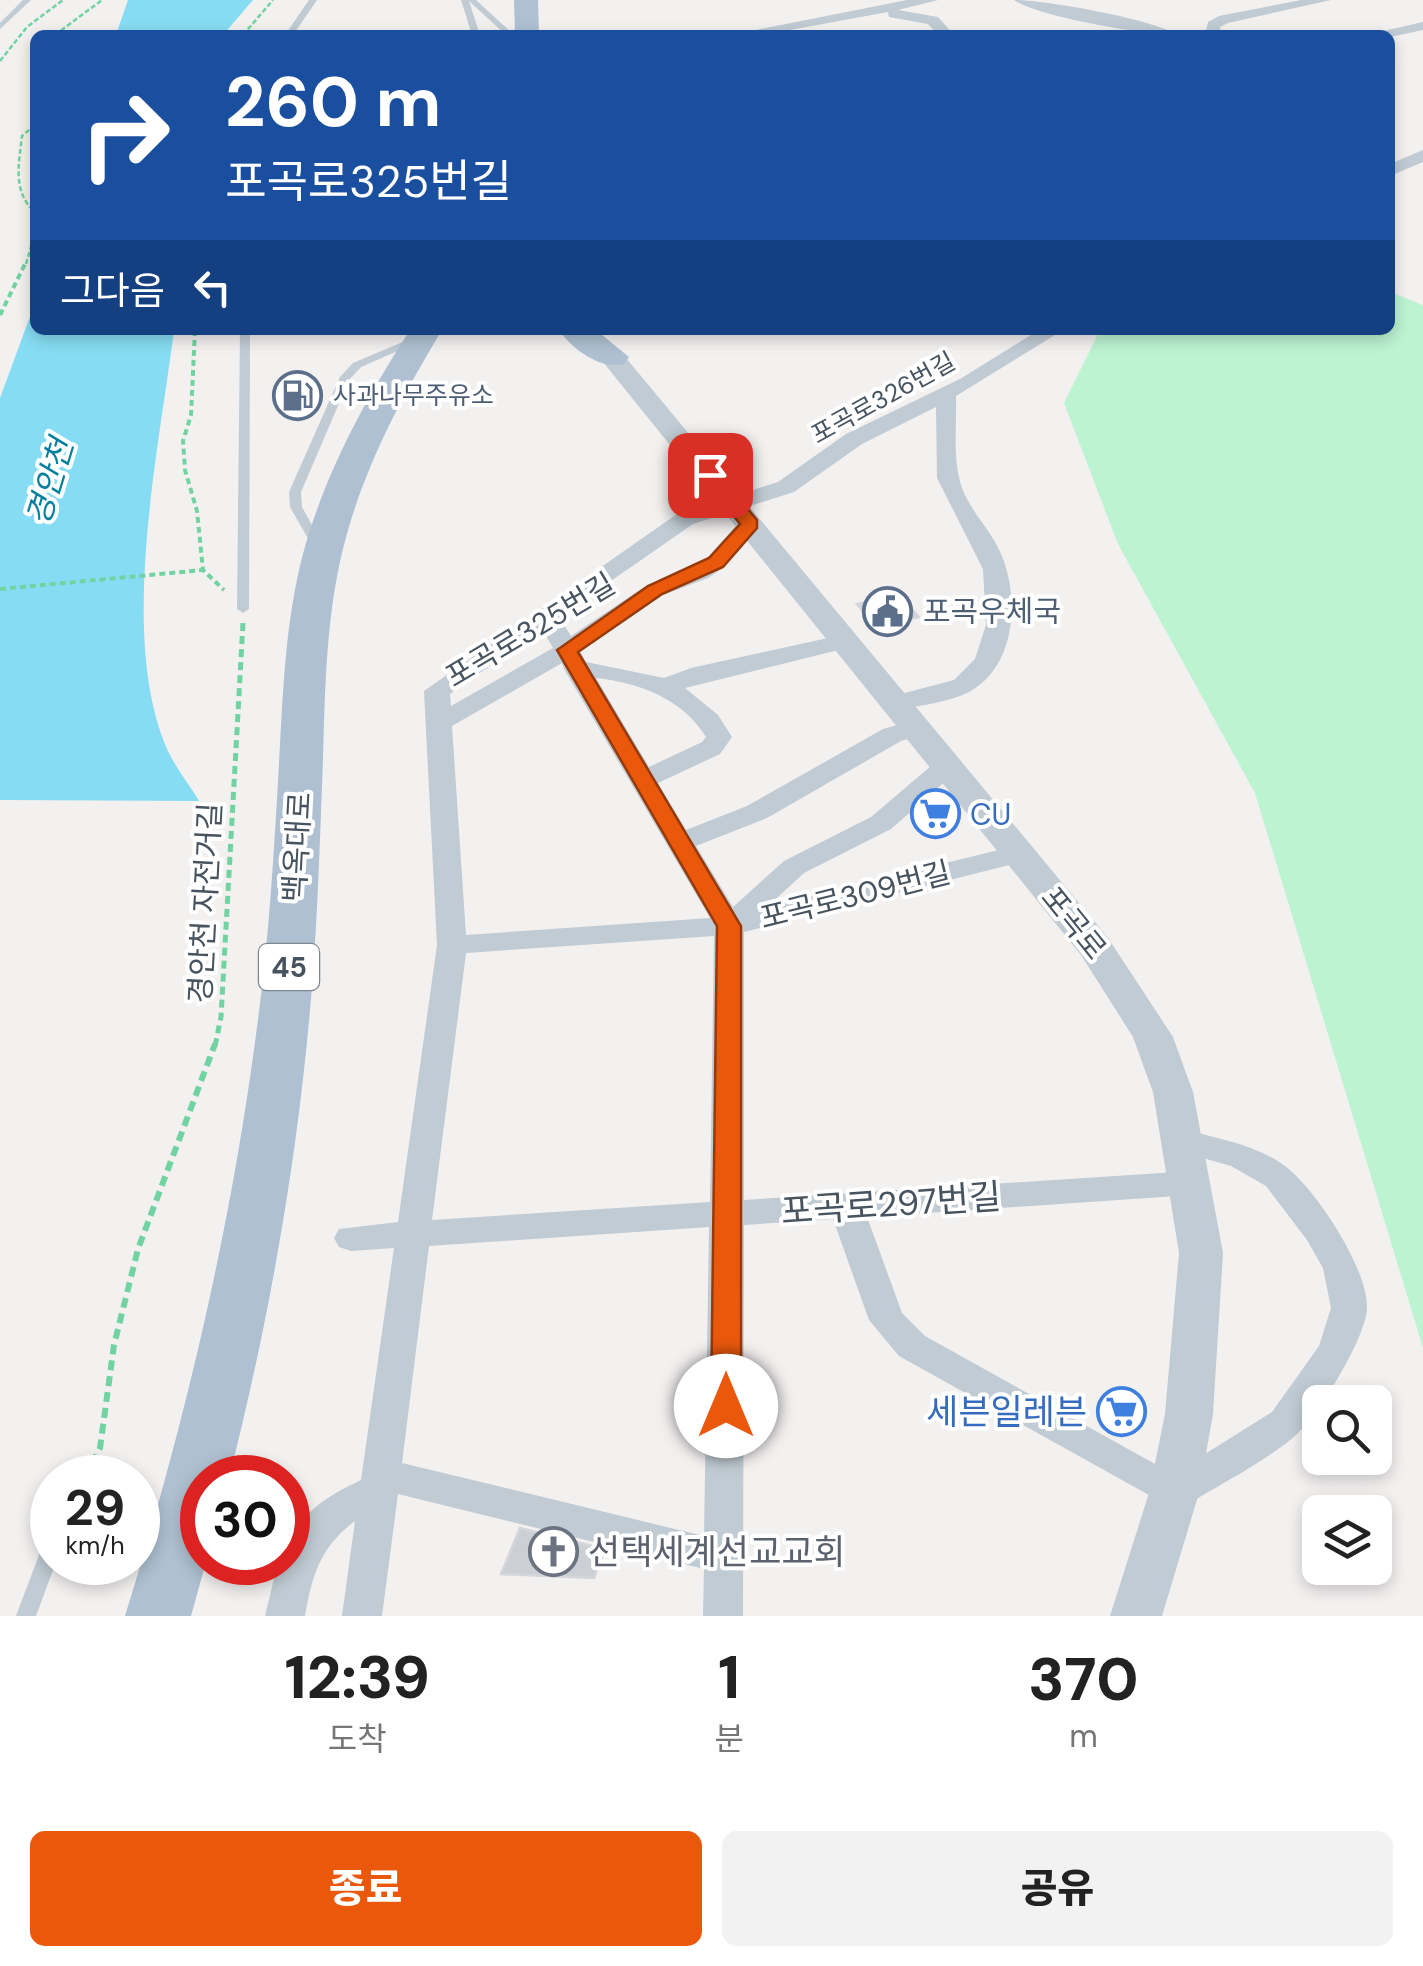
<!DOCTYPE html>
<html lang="ko">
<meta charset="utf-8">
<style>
body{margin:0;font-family:"DM Sans","Noto Sans KR",sans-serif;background:#f2f2f2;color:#222;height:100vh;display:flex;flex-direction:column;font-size:38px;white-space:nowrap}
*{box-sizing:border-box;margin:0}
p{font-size:32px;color:#767676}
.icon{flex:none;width:55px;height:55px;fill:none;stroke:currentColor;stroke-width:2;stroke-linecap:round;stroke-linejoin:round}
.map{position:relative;height:1616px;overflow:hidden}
.drawer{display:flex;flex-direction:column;background:#fff;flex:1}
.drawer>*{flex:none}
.banner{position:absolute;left:30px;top:30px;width:1365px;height:305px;border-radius:15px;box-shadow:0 5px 15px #0003;background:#1a4fa0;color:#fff;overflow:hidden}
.controls{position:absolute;left:1302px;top:1385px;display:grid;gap:20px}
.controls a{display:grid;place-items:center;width:90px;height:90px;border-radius:15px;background:#fff;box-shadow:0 5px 15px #0003;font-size:50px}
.speed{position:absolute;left:30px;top:1455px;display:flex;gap:20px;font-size:50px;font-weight:700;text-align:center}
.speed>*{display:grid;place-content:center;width:130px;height:130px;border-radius:50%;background:#fff;box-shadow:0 5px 15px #0003;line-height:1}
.speed small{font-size:25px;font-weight:400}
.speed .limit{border:15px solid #d22;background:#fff;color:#111}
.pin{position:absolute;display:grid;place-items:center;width:85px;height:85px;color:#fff;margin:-42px;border-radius:20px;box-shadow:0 5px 15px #0006}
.me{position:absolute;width:110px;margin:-55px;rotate:0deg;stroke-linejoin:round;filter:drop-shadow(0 0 8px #0008)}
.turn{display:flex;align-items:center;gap:35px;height:210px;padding:0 30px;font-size:45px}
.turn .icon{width:130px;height:130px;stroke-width:2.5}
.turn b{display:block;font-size:70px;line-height:85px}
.then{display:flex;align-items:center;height:95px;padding:0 30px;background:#0003;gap:20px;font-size:38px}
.eta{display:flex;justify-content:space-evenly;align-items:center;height:170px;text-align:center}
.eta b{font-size:60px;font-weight:800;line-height:70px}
.action{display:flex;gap:20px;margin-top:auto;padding:20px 30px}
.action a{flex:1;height:115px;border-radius:15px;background:#ea580c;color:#fff;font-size:40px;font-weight:800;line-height:115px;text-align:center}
.action a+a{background:#f2f2f2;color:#222}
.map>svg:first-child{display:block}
.green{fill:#bcf3d1}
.water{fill:#86ddf3}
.building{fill:#cccfd5;stroke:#d4d6dc;stroke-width:2.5}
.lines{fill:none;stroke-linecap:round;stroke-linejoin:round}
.path-far3{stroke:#71d3a2;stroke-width:2.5;stroke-dasharray:5 2.5;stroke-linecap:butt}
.path-far2{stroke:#71d3a2;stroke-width:4;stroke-dasharray:6 4;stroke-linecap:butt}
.path-far1{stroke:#71d3a2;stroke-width:5;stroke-dasharray:8 5;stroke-linecap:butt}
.path{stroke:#71d3a2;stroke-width:6;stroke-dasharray:10 6;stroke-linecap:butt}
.service{fill:#c0cbd3;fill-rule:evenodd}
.minor{fill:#c0cbd3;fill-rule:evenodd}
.tertiary{fill:#c0cbd3;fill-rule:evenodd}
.primary{fill:#aec0d1;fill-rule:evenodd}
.route{fill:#ea580c;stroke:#983908;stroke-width:2.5}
.labels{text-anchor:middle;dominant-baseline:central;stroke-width:8;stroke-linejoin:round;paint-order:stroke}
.far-service-label{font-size:25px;fill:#4e5e75;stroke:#fff;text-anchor:start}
.far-street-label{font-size:25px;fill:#47545f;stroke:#fff}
.shield{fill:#fff;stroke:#7e878f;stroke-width:2.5}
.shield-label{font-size:28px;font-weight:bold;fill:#47545f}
.service-label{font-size:30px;fill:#4e5e75;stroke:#fff;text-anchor:start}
.street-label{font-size:30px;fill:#47545f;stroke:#fff}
.shop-label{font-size:30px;fill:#366cbe;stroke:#fff;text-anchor:start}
.water-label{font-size:32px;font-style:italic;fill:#04809e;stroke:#fff}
.near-street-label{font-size:35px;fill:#47545f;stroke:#fff}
.near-shop-label{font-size:35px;fill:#366cbe;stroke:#fff;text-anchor:end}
.near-worship-label{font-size:35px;fill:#5b616d;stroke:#fff;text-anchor:start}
</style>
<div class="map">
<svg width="1423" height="1616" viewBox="0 0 1423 1616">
<rect width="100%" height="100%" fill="#f3f0f0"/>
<polygon class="green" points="1390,292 1423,305 1423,1348 1255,793 1118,544 1064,403 1100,330 1390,330"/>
<g class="water">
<polygon points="128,0 253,0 223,35 116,35"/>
<path d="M35,303V330H174C159,451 118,635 167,749C175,767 189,784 199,801L0,800V398Z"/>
</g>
<g class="building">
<polygon points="900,596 919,617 875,626 857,604"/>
<polygon points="520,1528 605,1549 594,1578 501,1574"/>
</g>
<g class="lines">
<g class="path-far3">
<polyline points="55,35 102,0"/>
<polyline points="243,35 273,0"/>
<polyline points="0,61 27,27 63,0"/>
<path d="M35,125L22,136C19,163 12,192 35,212"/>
<polyline points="26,264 35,233"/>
</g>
<g class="path-far2">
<polyline points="0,315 26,262"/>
<polyline points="195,330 191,415 183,441 185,470 197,511 203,570 224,590"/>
<polyline points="0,589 203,570"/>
</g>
<polyline class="path-far1" points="215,1046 221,1017 243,623"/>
<polyline class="path" points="85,1478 100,1448 114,1345 138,1249 215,1044"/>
<g class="service">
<polygon points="23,0 31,0 0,29 0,23"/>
<polygon points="309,0 317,0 293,35 285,35"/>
<polygon points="461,0 476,0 514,35 506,35 469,1 480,35 472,35"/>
<polygon points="240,330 250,330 249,609 243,613 237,609"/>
<polygon points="412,338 416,339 416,343 361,367 349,380 301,492 302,507 324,547 322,549 314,549 290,507 289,492 340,377 353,363"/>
<polygon points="52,1539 52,1562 56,1562 36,1616 16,1616 42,1547 45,1541"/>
</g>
<g class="minor">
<polygon points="907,0 938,0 898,10 938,17 954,35 938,35 928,24 889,17 888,12 763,35 730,35"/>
<path d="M1014,0C1045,0 1153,19 1177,35C1145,35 1038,17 1014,0Z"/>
<polygon points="1301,0 1331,0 1228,23 1220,27 1221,35 1205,35 1208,22 1219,16"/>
<polygon points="1423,22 1423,30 1390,37 1366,35"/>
<polygon points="1423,150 1423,162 1390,176 1390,164"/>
<path d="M1039,330H1063L956,396C957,426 952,459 962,488C971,512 991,530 1001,554C1020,598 1016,667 969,692C947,703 919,705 895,711L882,703L886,698L954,680L975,659L986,625L983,569L937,478L936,407L862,444L794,492L693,524L559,617L571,636L647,585L692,568L708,557L742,519L750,517L761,524L724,567L708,578L663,595L580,652L586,662L664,678L691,668L846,634L858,641L855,646L685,688L718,715L732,737L720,754L658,783L686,830L747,806L883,729L916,720L929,728L925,734L901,741L767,818L696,846L733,907L784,861L871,817L938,760H956L960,766L956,772L891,829L804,873L767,907L1019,845L1029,848L1033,854L1029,860L744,932V1200L1192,1171L1204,1174L1209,1183L1204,1192L1192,1195L867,1217L902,1313L925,1336L1173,1474L1272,1412L1319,1346L1331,1308L1323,1268L1307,1240L1266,1186L1231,1166L1171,1149L1167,1141L1171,1133L1183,1129C1218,1139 1261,1145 1290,1170C1318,1194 1368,1269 1367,1308C1366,1338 1319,1414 1297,1434C1270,1459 1220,1484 1188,1504L1174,1509L899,1356L869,1320L833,1219L744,1225L743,1616H703L704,1569L398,1494L382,1616H342L355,1521C321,1546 312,1575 305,1616H265L278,1562H288C288,1519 325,1497 361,1480L394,1248L351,1251L339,1247L334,1238L339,1229L398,1222L437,945L424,691L677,514L778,482L846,434L960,379ZM542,629L553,648L451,706L450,694ZM562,663L564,669L710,918L466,935L452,726ZM596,678C639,683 682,698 706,737L702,742L649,767ZM714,936L710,1202L432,1220L466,953ZM709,1227L704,1536L402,1463L429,1246Z"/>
</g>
<polygon class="tertiary" points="612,349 621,352 1108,938 1173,1037 1193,1092 1223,1253 1213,1414 1199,1493 1162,1616 1110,1616 1149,1493 1165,1414 1179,1253 1153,1092 1133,1037 1081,955 603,362 599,357"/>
<g class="primary">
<polygon points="514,0 538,0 539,35 515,35"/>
<path d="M410,330H442C399,401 360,475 341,557C326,623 325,692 323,760C320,835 318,911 312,986C299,1151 270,1317 229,1478H202V1562H206L191,1616H125C185,1423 231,1228 257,1027C269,940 274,852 279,764C283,694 285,622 303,554C325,473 365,400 410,330Z"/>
<path d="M559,330H596L629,357L624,364C600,370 572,349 559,330Z"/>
</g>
</g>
<polygon class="route" points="710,469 716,471 757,520 757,528 723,567 662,594 578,652 741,926 741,1406 737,1414 726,1418 715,1414 711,1406 717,926 557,650 648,586 709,558 740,524 701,475"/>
<defs>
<symbol id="fuel-ring" viewBox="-11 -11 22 22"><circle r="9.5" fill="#fff" stroke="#5c6f8a" stroke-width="1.5"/><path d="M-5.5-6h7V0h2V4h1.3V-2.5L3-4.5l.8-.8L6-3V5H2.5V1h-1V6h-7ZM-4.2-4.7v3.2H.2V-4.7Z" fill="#5c6f8a"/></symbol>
<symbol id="civic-ring" viewBox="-11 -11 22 22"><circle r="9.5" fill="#fff" stroke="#5c6f8a" stroke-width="1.5"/><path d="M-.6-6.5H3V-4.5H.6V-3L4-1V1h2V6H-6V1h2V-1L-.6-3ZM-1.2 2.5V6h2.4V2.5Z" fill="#5c6f8a"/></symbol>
<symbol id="supermarket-ring" viewBox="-11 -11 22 22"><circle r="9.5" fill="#fff" stroke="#3f7fe0" stroke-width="1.5"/><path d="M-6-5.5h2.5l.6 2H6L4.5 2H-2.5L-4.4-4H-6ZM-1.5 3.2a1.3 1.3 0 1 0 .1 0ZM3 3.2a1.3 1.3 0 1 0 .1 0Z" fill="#3f7fe0"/></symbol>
<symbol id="church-ring" viewBox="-11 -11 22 22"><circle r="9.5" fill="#fff" stroke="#6b7280" stroke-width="1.5"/><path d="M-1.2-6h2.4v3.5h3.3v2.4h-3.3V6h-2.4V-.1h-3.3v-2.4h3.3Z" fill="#6b7280"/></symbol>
</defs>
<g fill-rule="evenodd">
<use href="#fuel-ring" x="270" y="368" width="55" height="55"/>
<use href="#civic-ring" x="860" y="584" width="55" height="55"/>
<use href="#supermarket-ring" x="908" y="786" width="55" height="55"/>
<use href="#supermarket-ring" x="1094" y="1384" width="55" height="55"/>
<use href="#church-ring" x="526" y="1524" width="55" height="55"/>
</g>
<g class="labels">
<g class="far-service-label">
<text x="333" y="395">사과나무주유소</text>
</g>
<g class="far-street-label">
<text transform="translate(883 398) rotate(-29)">포곡로326번길</text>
</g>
<rect class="shield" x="259" y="944" width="60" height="46" rx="8"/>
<g class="shield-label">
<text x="289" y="967">45</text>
</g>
<g class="service-label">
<text x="923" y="611">포곡우체국</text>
</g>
<g class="street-label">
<text transform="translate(530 630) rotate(-31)">포곡로325번길</text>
<text transform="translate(297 847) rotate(-87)">백옥대로</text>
<text transform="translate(855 895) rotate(-14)">포곡로309번길</text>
<text transform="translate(205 903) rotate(-87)">경안천 자전거길</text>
<text transform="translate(1074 923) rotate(51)">포곡로</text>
</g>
<g class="shop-label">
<text x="970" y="814">CU</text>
</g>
<g class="water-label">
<text transform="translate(50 482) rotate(-73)">경안천</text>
</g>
<g class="near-street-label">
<text transform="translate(891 1204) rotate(-4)">포곡로297번길</text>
</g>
<g class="near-shop-label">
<text x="1087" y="1412">세븐일레븐</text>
</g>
<g class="near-worship-label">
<text x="588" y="1552">선택세계선교교회</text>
</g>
</g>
</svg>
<div class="controls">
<a><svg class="icon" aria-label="search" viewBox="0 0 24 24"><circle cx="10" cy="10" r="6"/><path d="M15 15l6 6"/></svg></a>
<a><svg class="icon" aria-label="layers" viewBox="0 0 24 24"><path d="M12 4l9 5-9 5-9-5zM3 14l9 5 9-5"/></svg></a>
</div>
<div class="speed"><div>29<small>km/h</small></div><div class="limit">30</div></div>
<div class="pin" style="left:710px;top:475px;background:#d93025"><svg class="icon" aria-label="arrive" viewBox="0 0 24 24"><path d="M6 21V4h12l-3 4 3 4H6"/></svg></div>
<svg class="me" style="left:726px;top:1406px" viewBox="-20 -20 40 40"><circle r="19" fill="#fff"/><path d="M0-13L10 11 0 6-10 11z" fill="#ea580c"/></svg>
<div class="banner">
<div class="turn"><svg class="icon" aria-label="right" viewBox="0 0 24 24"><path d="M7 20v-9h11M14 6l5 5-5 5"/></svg><div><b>260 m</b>포곡로325번길</div></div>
<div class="then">그다음<svg class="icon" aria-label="left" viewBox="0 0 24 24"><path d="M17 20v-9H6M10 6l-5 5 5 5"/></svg></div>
</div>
</div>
<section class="drawer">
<div class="eta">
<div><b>12:39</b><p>도착</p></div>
<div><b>1</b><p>분</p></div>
<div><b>370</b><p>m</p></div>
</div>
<div class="action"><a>종료</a><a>공유</a></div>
</section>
